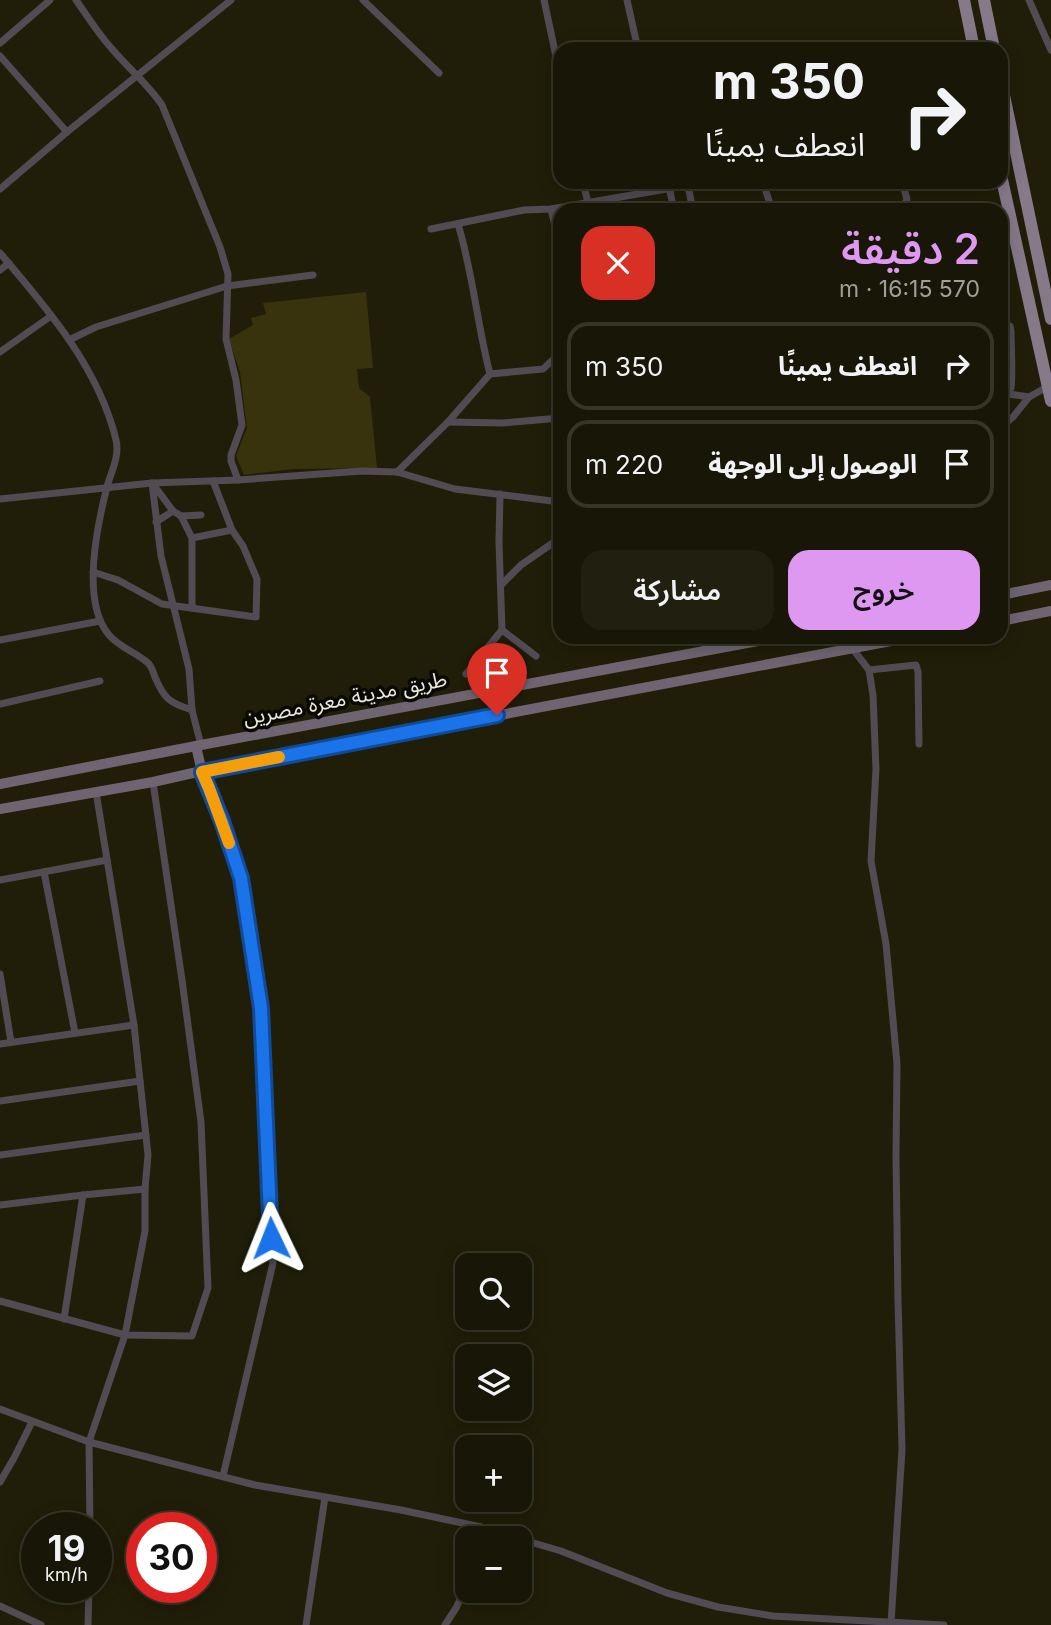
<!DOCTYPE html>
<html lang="ar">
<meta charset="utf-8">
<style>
body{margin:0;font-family:Inter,"Noto Sans Arabic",sans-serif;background:#211f10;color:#f1f3f6;direction:rtl;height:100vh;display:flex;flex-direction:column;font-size:26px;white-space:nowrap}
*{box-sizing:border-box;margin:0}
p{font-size:23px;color:#9f9f9b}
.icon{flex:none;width:38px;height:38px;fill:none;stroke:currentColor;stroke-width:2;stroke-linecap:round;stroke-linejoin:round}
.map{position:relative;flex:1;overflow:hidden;direction:ltr}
.side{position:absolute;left:553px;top:203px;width:455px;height:441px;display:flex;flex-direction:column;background:#181606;border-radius:21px;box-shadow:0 4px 18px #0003,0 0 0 2px #363528;direction:rtl}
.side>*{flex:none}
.banner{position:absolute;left:553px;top:42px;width:455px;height:147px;border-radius:21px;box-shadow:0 4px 18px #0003,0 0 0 2px #363528;direction:rtl;background:#181606;color:#f1f3f6;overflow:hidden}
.controls{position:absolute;left:455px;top:1253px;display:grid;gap:14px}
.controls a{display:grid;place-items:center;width:77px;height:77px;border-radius:14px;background:#181606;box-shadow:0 4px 18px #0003,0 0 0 2px #363528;font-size:35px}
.speed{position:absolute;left:21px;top:1512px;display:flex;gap:14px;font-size:35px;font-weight:700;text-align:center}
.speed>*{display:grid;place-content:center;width:91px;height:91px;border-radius:50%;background:#181606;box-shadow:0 4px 18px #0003,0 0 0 2px #363528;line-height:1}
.speed small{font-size:18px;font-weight:400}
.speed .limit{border:10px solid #d22;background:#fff;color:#111}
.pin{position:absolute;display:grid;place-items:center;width:60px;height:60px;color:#fff;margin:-72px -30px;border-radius:50% 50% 50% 0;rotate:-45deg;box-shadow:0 0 7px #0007}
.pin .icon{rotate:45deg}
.me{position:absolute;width:77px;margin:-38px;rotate:358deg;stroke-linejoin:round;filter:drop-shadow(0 0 5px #0008)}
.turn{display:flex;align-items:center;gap:24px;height:147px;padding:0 28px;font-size:32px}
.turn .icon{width:91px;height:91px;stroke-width:2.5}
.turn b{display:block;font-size:49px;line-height:60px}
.round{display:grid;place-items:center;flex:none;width:74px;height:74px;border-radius:21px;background:#211f10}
.overview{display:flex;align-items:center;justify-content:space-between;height:119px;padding:0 28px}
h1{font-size:42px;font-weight:600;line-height:52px;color:#de98f2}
.primary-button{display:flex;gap:14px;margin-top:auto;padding:14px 28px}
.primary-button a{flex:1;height:80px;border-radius:21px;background:#de98f2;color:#111;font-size:28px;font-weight:600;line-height:80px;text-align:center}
.primary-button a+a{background:#211f10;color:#f1f3f6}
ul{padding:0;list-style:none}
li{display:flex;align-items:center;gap:21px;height:88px;margin:0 14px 10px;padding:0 14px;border:4px solid #363528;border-radius:21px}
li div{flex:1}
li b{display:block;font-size:26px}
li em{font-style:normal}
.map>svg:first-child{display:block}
.green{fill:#38330d}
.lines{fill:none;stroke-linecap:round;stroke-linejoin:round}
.street{stroke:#524b54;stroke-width:7}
.secondary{stroke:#6f6572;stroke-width:10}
.primary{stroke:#86798a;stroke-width:12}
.route-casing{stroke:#114b97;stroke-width:18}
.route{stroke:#1a73e8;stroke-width:12}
.slow{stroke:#f59e0b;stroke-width:12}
.labels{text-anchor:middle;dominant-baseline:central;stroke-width:7;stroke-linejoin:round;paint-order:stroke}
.street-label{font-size:21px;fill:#eae9db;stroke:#090802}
</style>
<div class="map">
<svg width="1051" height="1625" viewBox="0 0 1051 1625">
<rect width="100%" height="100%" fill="#201e08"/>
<polygon class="green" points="366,292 373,368 357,369 359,388 370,397 377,468 294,469 244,475 236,456 247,428 240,372 229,339 253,325 251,318 266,314 263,303"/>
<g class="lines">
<g class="street">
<path d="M76,0C88,17 99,35 113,50C129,69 148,84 162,105L220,247L228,274L226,339L236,380L242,425L231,455V461L238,480"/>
<polyline points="363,0 439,73"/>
<polyline points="544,0 560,75"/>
<polyline points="627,0 638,49"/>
<polyline points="1029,0 1051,50"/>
<polyline points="0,43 50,0"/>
<polyline points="0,56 67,132"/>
<polyline points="583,182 588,203"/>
<polyline points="668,182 674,210"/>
<polyline points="763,182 772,210"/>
<polyline points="902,182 907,199 902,210"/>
<polyline points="688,186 693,210"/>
<polyline points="0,189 67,132 231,0"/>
<polyline points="551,209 560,248"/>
<path d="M458,224C473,273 477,324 490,374"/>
<polyline points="431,229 524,210 551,209 707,182"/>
<path d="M0,253C47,308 99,368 116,440C120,456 111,472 107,487C97,526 81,602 109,635C120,648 136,652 148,663C152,667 153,672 155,677C164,699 170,703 192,710"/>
<polyline points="0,270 9,263"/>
<path d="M1001,324L1010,326L1011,331C1011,339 1013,384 1011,388C1009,391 1004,392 1001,393"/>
<polyline points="69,340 96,327 227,286 313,275"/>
<polyline points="0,352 51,316"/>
<polyline points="1002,393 1029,397"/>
<polyline points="448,422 503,423 560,418"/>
<polyline points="1001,427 1013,417 1029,397 1047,387"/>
<polyline points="397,472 448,422 490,374 543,369 560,353"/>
<polyline points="152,483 161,556 189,669 192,710 201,745"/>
<polyline points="153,484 173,511 181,516 192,538 232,530 213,481"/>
<polyline points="0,499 152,483 238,480 362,471 397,472 455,489 560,502"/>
<polyline points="181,516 201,515"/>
<polyline points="156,522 173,511"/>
<polyline points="192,538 192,608"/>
<polyline points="93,572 118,580 162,604 256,617 257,579 243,546 232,530"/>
<polyline points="501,585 521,565 560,538"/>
<polyline points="502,630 536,656"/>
<polyline points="702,637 707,651"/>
<polyline points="0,640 100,621"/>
<polyline points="852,648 869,670 873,695 876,769 871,861 886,944 897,1064 896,1156 898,1300 902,1450 891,1623"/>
<polyline points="869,670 916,665 918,672 919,744"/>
<polyline points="466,674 502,630 499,542 500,494"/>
<polyline points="0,704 100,681"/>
<polyline points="202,772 222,821 241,878 261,1008 273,1263 223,1476"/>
<polyline points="44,872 75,1033"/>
<polyline points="0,880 107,860"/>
<polyline points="0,974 11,1042"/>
<polyline points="0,1044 134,1025"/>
<polyline points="0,1101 140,1081"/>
<polyline points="0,1155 146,1135"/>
<polyline points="83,1195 145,1189"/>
<polyline points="0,1205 83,1195 64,1319"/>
<polyline points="0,1301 125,1335 192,1336 208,1288 201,1122 182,980 153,782"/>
<polyline points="0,1409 89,1442 255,1485 401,1510 481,1527 517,1538"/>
<polyline points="0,1482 14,1458 32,1422"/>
<polyline points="90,1528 89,1442 125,1335 136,1278 145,1231 145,1189 148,1155 134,1025 96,792"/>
<polyline points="480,1538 481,1527"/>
<polyline points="520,1539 561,1551 667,1593 718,1607 773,1616 944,1625"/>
<polyline points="0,1606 41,1625"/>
<polyline points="88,1625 89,1587"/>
<polyline points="306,1625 325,1497"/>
<polyline points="445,1625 456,1608 467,1585"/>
</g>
<g class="secondary">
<polyline points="1001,595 1051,585"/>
<polyline points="1001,621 1051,611"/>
<polyline points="196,746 202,772"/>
<polyline points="0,784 201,745 779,637"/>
<polyline points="0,809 153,782 193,773 912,637"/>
</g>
<g class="primary">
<polyline points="964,0 974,49"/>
<polyline points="984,0 994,49"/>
<polyline points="1001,81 1051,319"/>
<polyline points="1001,175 1051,401"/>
</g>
</g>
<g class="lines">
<defs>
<polyline id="route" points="271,1238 261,1008 241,878 222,821 202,772 497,715"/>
</defs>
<use href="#route" class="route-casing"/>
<use href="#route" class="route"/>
<polyline class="slow" points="229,843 209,788 202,772 279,757"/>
</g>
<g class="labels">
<g class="street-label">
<text transform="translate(345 698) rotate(-11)">طريق مدينة معرة مصرين</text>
</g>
</g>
</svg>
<div class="controls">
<a><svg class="icon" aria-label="search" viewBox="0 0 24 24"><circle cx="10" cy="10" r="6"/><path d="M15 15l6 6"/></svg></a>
<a><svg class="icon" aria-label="layers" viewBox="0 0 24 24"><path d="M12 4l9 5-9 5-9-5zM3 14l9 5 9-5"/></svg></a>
<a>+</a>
<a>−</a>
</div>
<div class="speed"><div>19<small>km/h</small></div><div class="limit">30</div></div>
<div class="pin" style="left:497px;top:715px;background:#d93025"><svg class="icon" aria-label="arrive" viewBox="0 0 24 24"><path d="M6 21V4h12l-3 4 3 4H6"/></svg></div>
<svg class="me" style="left:271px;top:1238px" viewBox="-20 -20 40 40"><path d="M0-17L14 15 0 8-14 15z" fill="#1a73e8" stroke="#fff" stroke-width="4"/></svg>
<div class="banner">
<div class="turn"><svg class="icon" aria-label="right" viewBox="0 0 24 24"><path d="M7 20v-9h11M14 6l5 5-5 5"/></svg><div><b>350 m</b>انعطف يمينًا</div></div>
</div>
<section class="side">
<div class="overview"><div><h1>2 دقيقة</h1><p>570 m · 16:15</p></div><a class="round" style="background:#d93025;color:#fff"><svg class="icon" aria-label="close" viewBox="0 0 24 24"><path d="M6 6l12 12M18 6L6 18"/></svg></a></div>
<ul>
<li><svg class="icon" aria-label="right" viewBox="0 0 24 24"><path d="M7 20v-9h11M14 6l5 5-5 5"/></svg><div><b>انعطف يمينًا</b></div><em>350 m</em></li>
<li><svg class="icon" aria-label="arrive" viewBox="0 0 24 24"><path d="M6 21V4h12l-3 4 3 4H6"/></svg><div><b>الوصول إلى الوجهة</b></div><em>220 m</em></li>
</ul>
<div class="primary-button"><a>خروج</a><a>مشاركة</a></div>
</section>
</div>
